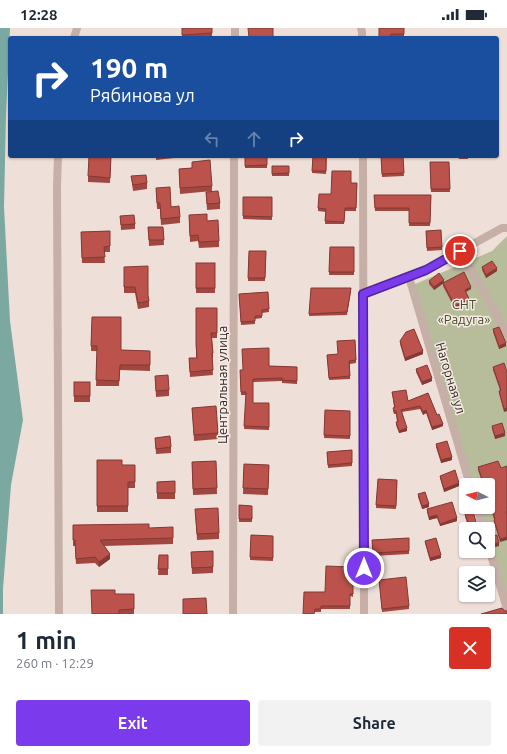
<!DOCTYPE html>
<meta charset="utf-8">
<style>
body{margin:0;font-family:Ubuntu,sans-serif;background:#f2f2f3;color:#1f2937;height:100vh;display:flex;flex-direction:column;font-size:15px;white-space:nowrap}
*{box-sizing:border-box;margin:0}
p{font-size:13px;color:#747a83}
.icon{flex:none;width:22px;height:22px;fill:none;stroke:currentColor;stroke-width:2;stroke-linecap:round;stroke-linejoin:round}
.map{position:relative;height:586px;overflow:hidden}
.drawer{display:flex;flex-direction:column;background:#fff;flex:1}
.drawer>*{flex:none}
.guide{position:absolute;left:8px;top:8px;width:491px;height:122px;border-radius:4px;box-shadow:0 1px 3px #0004;background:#1a4fa0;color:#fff;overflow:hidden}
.needle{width:26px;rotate:276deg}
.controls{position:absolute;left:459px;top:450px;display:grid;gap:8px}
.controls a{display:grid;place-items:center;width:36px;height:36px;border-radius:4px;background:#fff;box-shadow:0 1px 3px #0004;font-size:20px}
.pin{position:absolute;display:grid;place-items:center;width:34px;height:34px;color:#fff;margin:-17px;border:2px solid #fff;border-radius:50%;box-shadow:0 1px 4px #0007}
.me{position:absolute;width:44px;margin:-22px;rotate:0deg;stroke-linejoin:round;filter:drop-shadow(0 0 3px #0008)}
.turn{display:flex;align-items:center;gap:14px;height:84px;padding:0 16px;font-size:18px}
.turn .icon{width:52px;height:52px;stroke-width:2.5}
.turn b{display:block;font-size:28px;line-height:34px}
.lanes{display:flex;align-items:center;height:38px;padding:0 16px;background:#0003;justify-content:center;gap:20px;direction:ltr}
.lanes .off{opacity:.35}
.round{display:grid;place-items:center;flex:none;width:42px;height:42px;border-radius:4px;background:#f2f2f3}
.headline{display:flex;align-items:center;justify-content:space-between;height:68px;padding:0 16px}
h1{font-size:24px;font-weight:600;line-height:30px}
.primary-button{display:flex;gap:8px;margin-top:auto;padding:8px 16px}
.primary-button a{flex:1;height:46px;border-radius:4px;background:#7c3aed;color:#fff;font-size:16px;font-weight:600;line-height:46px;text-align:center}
.primary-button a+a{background:#f2f2f3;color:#1f2937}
.status{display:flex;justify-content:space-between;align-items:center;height:28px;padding:0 20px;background:#fff;direction:ltr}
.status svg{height:11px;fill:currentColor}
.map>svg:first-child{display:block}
.green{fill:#b7bc9b}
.water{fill:#7ba9a2}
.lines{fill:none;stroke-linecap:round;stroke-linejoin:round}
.street{stroke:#c5afa6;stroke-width:8}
.wall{fill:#a14740}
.shaded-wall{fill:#833934}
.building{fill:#bb524b;stroke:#833934}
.route-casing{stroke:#51269a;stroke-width:10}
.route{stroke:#7c3aed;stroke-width:7}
.labels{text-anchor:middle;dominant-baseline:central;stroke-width:3;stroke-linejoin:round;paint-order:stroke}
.park-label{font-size:13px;fill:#484e2c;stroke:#f7ebe5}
.street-label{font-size:13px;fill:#322826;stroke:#f7ebe5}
</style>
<div class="status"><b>12:28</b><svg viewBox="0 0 49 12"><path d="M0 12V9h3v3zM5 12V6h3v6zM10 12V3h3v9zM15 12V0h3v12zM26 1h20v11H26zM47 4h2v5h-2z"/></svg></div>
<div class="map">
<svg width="507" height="586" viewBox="0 0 507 586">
<rect width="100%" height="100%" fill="#eee0d9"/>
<polygon class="green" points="507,208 507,586 488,523 488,501 481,501 475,479 488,479 488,457 469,457 413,257 492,223"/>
<polygon class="water" points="0,0 10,0 6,88 4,179 10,293 23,392 11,457 3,561 3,586 0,586"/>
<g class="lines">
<g class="street">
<polyline points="361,0 362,4 362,10"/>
<polyline points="74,10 77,0"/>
<polyline points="235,10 235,0"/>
<polyline points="58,128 57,158 59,586"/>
<polyline points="363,128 364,586"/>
<polyline points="460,223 507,305"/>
<polyline points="409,249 470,457"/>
<polyline points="363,266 426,242 502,200 507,200"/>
<polyline points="477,479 483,501"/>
<polyline points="488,517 507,581"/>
<polyline points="233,586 234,128"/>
</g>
</g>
<g class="wall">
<rect x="182" y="0" width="30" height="10"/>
<polygon points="404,0 404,9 391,9 379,10"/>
<polygon points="111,128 110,155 88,154 88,148"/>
<polygon points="156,128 174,128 174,130 156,132"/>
<rect x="245" y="128" width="22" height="12"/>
<polygon points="313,128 327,128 326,146 312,145"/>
<polygon points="381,128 403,128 404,148 382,149"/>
<polygon points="458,128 468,128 468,131 459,131"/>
<polygon points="192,134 212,158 212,163 180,166 179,141 192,140"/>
<polygon points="430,134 449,134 450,164 431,164"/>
<rect x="272" y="138" width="17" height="10"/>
<polygon points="131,148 147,155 147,161 133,163"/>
<polygon points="351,155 357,155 356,183 345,183 344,196 325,196 326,184 318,183 318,180 331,166"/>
<polygon points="156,160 180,189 180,195 161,197 160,181 157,181"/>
<polygon points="206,164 220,175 220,181 207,182"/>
<polygon points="374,167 431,167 430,198 409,198 409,183 375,183"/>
<polygon points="243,169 272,169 272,192 243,191"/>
<polygon points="189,187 207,193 219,213 219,219 199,220 198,213 190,214"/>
<polygon points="120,188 135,196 135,201 121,202"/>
<polygon points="148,199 163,199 164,217 149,218"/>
<polygon points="110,203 110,224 104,224 105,235 82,235 81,204"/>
<polygon points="426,203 442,219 442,222 427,223"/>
<polygon points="330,219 354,219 354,247 329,247"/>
<polygon points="249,223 266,223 265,253 248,253"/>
<rect x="196" y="235" width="19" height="30"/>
<polygon points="124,239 149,273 149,279 138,281 135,265 124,265"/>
<polygon points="482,239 497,243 486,250 482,242"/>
<polygon points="429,253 444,254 471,261 466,264 469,273 455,281 443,258 443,255 434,262 429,256"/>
<polygon points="311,260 351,263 347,287 309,288"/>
<polygon points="268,264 269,284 262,285 262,290 255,291 255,296 241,297 239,266"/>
<polygon points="196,280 217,280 217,310 212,310 213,325 213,330 212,330 213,347 190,349 189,330 196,330"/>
<polygon points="92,289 121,322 150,323 150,343 120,342 119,358 96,358 97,323 91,323"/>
<polygon points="493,301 506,318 499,321 493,304"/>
<polygon points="355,312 356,335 350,336 350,351 329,352 327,327 338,326"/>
<polygon points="400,313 423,326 405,333 400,316"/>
<polygon points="269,338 297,339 297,356 282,355 282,353 253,354 253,375 269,375 269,402 244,401 246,367 241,367 240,345 243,342"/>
<polygon points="493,339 507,344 504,384 499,365 499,363 500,362 493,342"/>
<polygon points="416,341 432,353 422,357 416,344"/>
<polygon points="155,348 169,362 169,368 156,369"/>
<rect x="74" y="354" width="16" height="20"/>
<polygon points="392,364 408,373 428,365 437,387 443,398 432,402 426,385 423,387 420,381 402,384 407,403 399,405 396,397 396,394 397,394 396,386 394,386 393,383 393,380 394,379"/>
<polygon points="192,380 218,405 218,411 194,413"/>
<polygon points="325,382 350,383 350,411 324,410"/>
<polygon points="492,398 505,408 495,411 492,401"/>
<polygon points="155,410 171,419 171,425 156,426"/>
<polygon points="436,416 452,432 441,435 436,419"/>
<polygon points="352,422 352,438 328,440 327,424"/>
<polygon points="97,432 122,437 135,437 135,460 128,460 128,484 97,484"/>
<polygon points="216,433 217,466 193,467 192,434"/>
<polygon points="244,436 269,437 268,467 243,466"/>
<polygon points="478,439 501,440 500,514 494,494 494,491 488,473 488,457 483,457 478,442"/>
<polygon points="440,448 459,458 444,464 440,450"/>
<polygon points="378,451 397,452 396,481 376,480"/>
<polygon points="175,453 175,471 157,471 157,454"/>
<polygon points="418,466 429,479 422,481 418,469"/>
<polygon points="239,477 252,478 252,494 239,494"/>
<polygon points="195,481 219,505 219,511 197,512"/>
<polygon points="427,481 457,493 440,498 437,490 429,492 427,484"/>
<polygon points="465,486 476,497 469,500 465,489"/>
<polygon points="73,497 149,500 173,510 173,516 104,518 110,531 99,539 95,535 76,536 75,518 73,518"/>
<polygon points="251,507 273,508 273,533 250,532"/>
<polygon points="497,507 499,518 494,519 492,513 489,512 489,509"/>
<polygon points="409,510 409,526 373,528 372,512"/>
<polygon points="425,513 441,530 430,533 425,515"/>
<polygon points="213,523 213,545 192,546 191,524"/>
<polygon points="159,527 168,527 168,547 158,547"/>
<polygon points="353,539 353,569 350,568 350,581 321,581 321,584 315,584 303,586 325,564"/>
<polygon points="379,552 409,578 409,581 382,584"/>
<polygon points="115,566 134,566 134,586 92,586"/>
</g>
<g class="shaded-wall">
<polygon points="497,240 497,243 486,250 486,247"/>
<polygon points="444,252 444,255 434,262 434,259"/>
<polygon points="471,259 471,261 465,264 465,262"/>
<polygon points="469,271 469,273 455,281 455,278"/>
<polygon points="506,315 506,318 499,321 499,318"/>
<polygon points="423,323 423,326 405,333 405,330"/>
<polygon points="432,350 432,353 422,357 422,354"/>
<polygon points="507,380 507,383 504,384 504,381"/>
<polygon points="426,382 426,385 423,387 423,384"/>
<polygon points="443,396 443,398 432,402 432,399"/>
<polygon points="407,400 407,403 399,405 399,403"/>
<polygon points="505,405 505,408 495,411 495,408"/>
<polygon points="452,429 452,432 441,435 441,432"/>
<polygon points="459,455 459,458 444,464 444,461"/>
<polygon points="429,476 429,479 422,481 422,478"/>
<polygon points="437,487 437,490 429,492 429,489"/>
<polygon points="457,490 457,493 440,498 440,496"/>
<polygon points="476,494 476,497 469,500 469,497"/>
<polygon points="507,509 507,512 500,514 500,511"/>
<polygon points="499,515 499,518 494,519 494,516"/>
<polygon points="110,526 110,531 99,539 99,534"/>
<polygon points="441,527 441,530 430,533 430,530"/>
</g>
<g class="building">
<polygon points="182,0 212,0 212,5 182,7"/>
<polygon points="248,0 273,0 273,10 249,10"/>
<polygon points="379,0 404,0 404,6 391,6 390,10 379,10"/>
<polygon points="89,128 111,128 110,150 88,148"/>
<polygon points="245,128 267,128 267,137 245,138"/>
<polygon points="313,128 326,128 326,143 312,143"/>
<polygon points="381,128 403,128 404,145 382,146"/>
<polygon points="210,132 212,158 180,160 179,141 192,140 192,134"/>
<polygon points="430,134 449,134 450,161 431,161"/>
<polygon points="272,138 289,138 289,145 272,146"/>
<polygon points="332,143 351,143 351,155 357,155 356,180 345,180 344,194 325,193 326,181 318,180 319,166 331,166"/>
<polygon points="146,147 147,155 133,157 131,148"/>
<polygon points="170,159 171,179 179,178 180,189 161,191 160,175 157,175 156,160"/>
<polygon points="218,163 220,175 207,176 206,164"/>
<polygon points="374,167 431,167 430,195 409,195 409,180 375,180"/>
<polygon points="243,169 272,169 272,189 243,188"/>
<polygon points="207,186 207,193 218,192 219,213 199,214 198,207 190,208 189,187"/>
<polygon points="134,187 135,196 121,197 120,188"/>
<polygon points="148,199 163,199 164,212 149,212"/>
<polygon points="441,202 442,219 427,220 426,203"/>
<polygon points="110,203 110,218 104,219 105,229 82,230 81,204"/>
<polygon points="330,219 354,219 354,244 329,244"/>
<polygon points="249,223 266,223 265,250 248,250"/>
<polygon points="492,233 497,240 486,247 482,239"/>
<rect x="196" y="235" width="19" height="25"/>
<polygon points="148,238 148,267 149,273 138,275 135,259 124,259 124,239"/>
<polygon points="464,244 471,259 465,262 469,271 455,278 443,255"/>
<polygon points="439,245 444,252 434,259 429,253"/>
<polygon points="311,260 351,260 347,284 309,286"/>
<polygon points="268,264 269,281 262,282 262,288 255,288 255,293 241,294 239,266"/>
<polygon points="196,280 217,280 217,305 211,305 213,325 212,325 213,342 190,344 189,330 197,330 196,316"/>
<polygon points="92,289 121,289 121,322 150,323 150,337 120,337 119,353 96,352 97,318 91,318"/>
<polygon points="499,299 506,315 499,318 493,301"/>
<polygon points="414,301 423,323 405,330 400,313 406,304"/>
<polygon points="355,312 356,332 349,333 350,348 329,350 327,327 338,326 337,313"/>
<polygon points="269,320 269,338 297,339 297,353 282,352 282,350 253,351 253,375 269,375 269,399 244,398 246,364 241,364 240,342 243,342 242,321"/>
<polygon points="504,335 507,344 507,380 504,381 499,363 501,362 493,339"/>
<polygon points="427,337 432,350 422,354 416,341"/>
<polygon points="168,347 169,362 156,363 155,348"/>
<rect x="74" y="354" width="16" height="14"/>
<polygon points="406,362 408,373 428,365 437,387 439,386 443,396 432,399 426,382 423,384 420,378 401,382 407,400 399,403 396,394 398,394 396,383 394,383 393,380 395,379 392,364"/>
<polygon points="216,378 218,405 194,407 192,380"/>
<polygon points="325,382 350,383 350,408 324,407"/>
<polygon points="502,395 505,405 495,408 492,398"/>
<polygon points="170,408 171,419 156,421 155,410"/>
<polygon points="447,413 452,429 441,432 436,416"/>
<polygon points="352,422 352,435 328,437 327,424"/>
<polygon points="97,432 122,432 122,437 135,437 135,454 128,454 128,478 97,478"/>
<polygon points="216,433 217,460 193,461 192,434"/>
<polygon points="498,433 501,440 507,438 507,484 506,484 507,486 507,509 500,511 494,492 495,491 488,470 488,457 484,457 478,439"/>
<polygon points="244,436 269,437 268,461 243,460"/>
<polygon points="455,442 459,455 444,461 440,448"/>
<polygon points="378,451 397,452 396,478 376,477"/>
<polygon points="175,453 175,465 157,465 157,454"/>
<polygon points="425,464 429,476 422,478 418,466"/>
<polygon points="452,474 457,490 440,496 437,487 429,489 427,481"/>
<polygon points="239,477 252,478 252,491 239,491"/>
<polygon points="218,480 219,505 197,506 195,481"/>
<polygon points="473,483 476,494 469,497 465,486"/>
<polygon points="149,496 149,500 173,499 173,510 100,512 110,526 99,534 95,529 76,531 75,512 73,512 73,497"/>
<polygon points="251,507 273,508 273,530 250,529"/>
<polygon points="497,507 499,515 494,516 492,510 489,509"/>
<polygon points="409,510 409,523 373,525 372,512"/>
<polygon points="436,510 441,527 430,530 425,513"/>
<polygon points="213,523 213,539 192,540 191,524"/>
<polygon points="159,527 168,527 168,541 158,541"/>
<polygon points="326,538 353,539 353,566 350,566 350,578 321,578 321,581 315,581 314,586 303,586 304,564 325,564"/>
<polygon points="488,548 489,559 488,559"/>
<polygon points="406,549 409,578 382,581 379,552"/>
<polygon points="91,562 115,562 115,566 134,566 134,581 119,582 119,586 92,586"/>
<polygon points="206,570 207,586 183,586 183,571"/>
<polygon points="502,580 505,583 507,583 507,586 481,586"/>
</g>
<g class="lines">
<defs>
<polyline id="route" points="364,540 363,266 426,242 460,223"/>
</defs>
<use href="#route" class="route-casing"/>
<use href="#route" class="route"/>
</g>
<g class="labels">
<g class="park-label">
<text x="464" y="276">СНТ<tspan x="464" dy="15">«Радуга»</tspan></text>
</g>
<g class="street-label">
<text transform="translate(451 350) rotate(73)">Нагорная ул</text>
<text transform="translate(222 357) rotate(-90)">Центральная улица</text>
</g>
</g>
</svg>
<div class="controls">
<a><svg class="needle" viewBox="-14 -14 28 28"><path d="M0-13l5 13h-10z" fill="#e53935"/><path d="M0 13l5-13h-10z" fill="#747a83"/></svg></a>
<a><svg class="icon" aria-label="search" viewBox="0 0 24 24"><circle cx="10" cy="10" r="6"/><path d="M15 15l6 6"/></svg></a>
<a><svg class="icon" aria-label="layers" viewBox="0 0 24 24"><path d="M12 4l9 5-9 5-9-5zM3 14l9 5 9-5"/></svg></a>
</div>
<div class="pin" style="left:460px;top:223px;background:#d93025"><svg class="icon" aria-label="arrive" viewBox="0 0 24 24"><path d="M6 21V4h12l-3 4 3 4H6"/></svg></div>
<svg class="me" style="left:364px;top:540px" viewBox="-20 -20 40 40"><circle r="17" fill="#7c3aed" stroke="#fff" stroke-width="3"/><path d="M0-11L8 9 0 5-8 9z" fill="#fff"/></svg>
<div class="guide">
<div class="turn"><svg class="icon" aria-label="right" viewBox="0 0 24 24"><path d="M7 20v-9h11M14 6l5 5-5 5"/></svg><div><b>190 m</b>Рябинова ул</div></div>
<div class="lanes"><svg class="icon off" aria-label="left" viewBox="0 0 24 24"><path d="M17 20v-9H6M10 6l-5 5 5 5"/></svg><svg class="icon off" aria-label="ahead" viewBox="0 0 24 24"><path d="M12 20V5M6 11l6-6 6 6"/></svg><svg class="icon" aria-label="right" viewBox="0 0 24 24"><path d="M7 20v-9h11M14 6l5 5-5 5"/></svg></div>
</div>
</div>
<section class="drawer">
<div class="headline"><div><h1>1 min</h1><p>260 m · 12:29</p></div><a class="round" style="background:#d93025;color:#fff"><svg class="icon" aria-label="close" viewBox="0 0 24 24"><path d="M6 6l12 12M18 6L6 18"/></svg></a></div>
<div class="primary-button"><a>Exit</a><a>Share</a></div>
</section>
